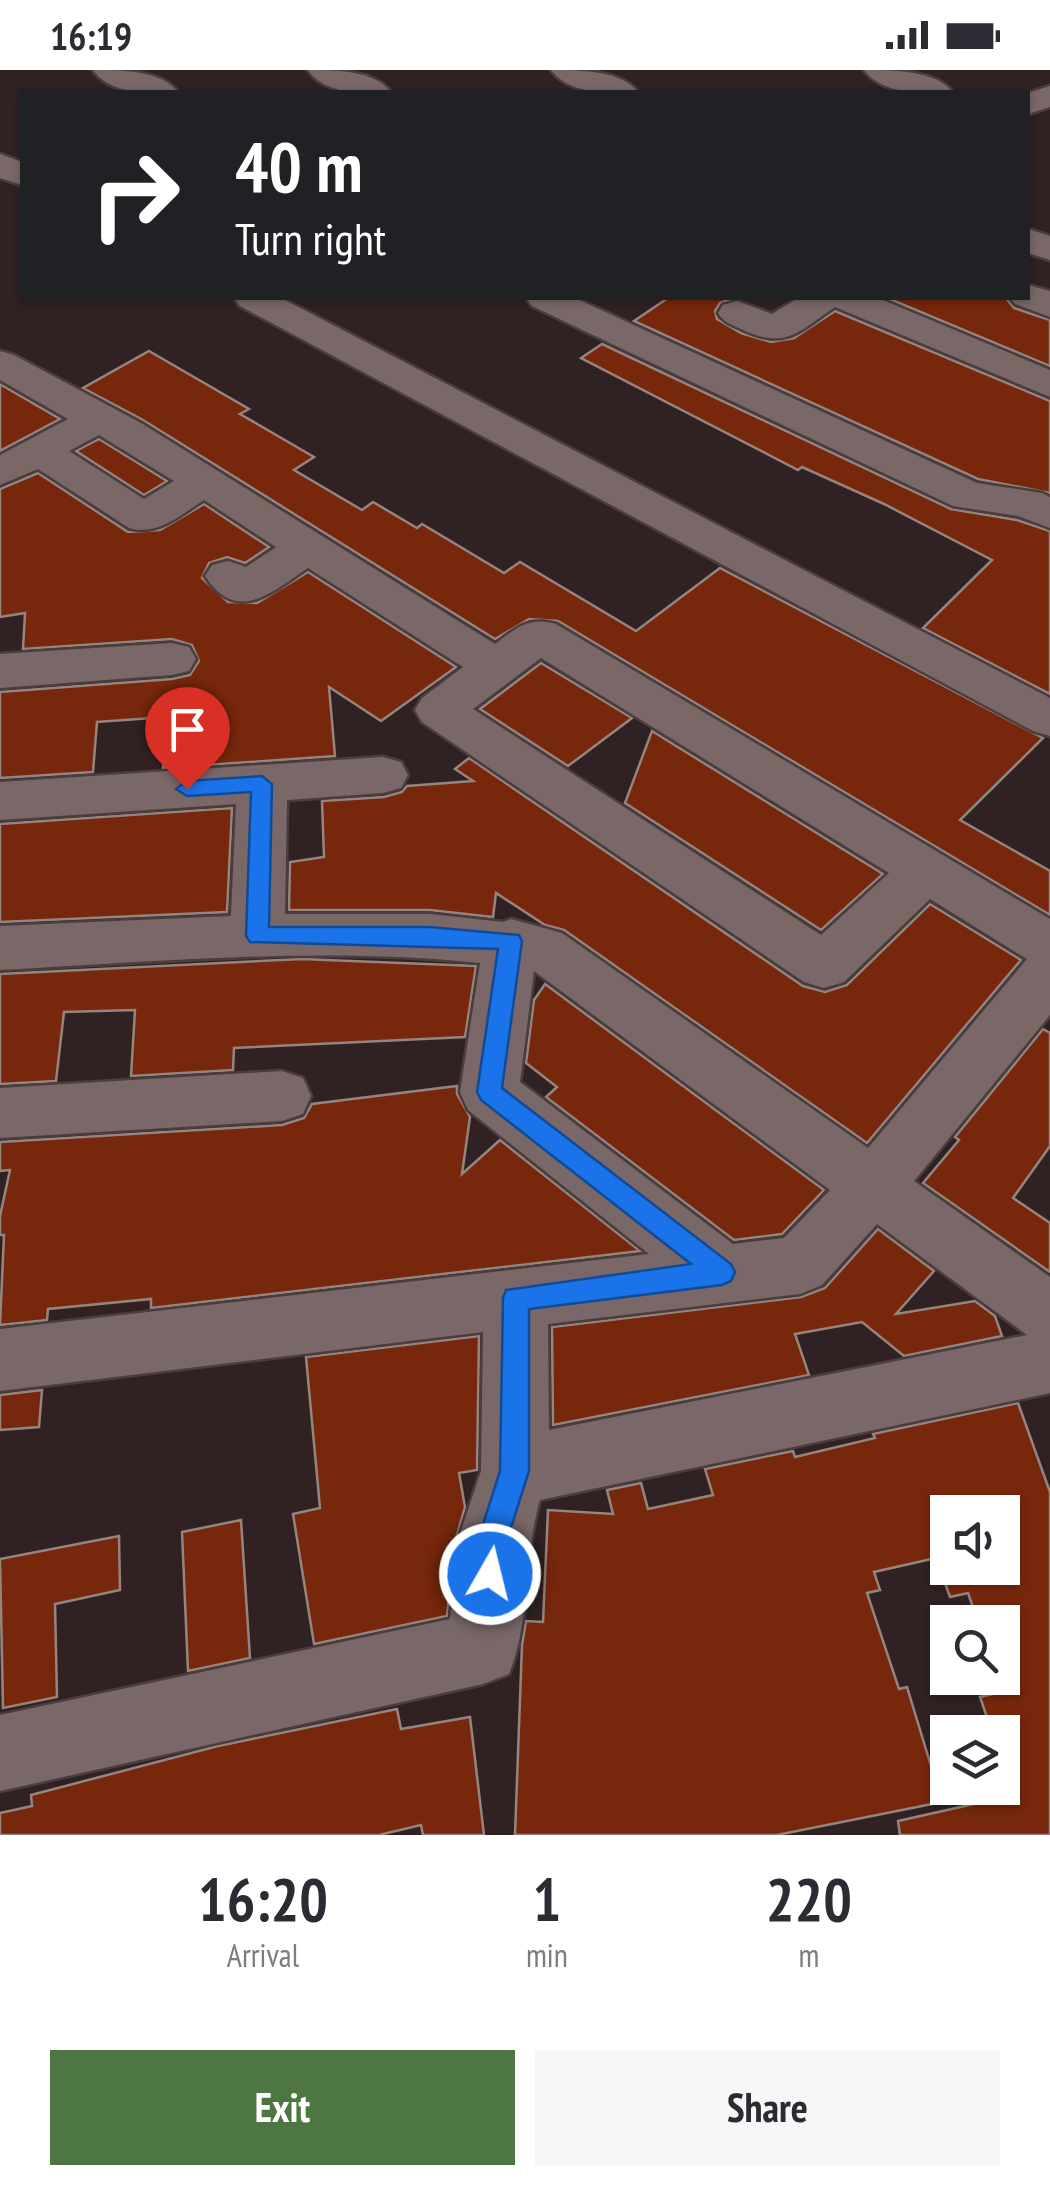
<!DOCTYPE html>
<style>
body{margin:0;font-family:"PT Sans Narrow",sans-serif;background:#f7f7f7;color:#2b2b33;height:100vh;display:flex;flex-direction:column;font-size:38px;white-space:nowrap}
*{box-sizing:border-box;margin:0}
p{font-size:32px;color:#7c7c81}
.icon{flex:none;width:55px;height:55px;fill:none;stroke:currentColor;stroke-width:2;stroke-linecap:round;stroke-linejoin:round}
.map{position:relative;height:1765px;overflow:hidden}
.details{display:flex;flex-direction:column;background:#fff;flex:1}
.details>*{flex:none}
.banner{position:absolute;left:20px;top:20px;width:1010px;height:210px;border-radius:0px;box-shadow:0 2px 8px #0004;background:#202124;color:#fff;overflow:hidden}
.fabs{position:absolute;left:930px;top:1425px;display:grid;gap:20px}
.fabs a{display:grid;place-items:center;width:90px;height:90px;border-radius:0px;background:#fff;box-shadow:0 2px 8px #0004;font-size:50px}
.pin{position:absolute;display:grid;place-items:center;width:85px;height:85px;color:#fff;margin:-102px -42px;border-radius:50% 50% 50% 0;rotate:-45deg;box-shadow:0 0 10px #0007}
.pin .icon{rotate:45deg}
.me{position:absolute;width:110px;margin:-55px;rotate:8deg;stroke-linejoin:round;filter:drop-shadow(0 0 8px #0008)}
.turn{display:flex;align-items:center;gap:35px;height:210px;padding:0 50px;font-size:45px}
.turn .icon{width:130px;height:130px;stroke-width:2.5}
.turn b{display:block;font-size:70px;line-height:85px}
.eta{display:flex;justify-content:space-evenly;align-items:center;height:170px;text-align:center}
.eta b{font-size:60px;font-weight:600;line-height:70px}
.button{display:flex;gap:20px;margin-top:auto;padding:20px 50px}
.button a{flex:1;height:115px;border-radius:0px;background:#4e7643;color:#fff;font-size:40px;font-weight:600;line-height:115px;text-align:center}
.button a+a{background:#f7f7f7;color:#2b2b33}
.status{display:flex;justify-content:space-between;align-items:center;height:70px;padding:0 50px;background:#fff;direction:ltr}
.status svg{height:28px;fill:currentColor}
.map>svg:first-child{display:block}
.building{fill:#76270c;stroke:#96847f;stroke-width:2.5;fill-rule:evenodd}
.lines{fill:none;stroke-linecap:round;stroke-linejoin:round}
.minor-casing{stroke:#4a3d3e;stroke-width:5}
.minor{fill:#7a6869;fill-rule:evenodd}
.route{fill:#1a73e8;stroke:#114b97;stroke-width:2.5}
</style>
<div class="status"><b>16:19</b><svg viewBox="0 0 49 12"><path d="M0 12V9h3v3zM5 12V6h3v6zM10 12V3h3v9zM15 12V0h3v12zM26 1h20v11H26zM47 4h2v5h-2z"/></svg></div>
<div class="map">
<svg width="1050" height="1765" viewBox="0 0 1050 1765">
<rect width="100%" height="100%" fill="#302123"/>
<g class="building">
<polygon points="668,228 736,228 720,233 715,241 717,249 741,263 771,272 794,268 835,241 1050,331 1050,423 978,409 634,251"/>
<polygon points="887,228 1006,228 1014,238 1050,250 1050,296"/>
<polygon points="602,274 951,439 1017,450 1050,461 1050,624 923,558 992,490 884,434 802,397 798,400 581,288"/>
<polygon points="149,281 249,339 240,344 314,387 294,400 362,440 373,432 417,458 422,454 504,503 520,492 636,561 720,498 1043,668 960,750 1050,801 1050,845 558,551 529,549 495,569 143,350 83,318"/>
<polygon points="0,314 60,349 0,381"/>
<polygon points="99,369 167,411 144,425 76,381"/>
<polygon points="38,403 128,462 160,460 204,434 269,477 245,493 227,487 209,493 202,508 228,532 257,533 308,502 456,597 381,651 329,617 335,686 163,698 166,647 97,652 93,702 0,708 0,622 172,609 190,605 199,591 192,575 172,569 23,579 25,543 0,547 0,419"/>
<polygon points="541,593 632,648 568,696 480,639"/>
<polygon points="652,661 883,804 821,860 625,733"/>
<polygon points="469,688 803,916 825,922 847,915 930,834 1021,890 867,1073 564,860 545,855 496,823 493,847 430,840 289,840 290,792 324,787 322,731 384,727 402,722 407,716 473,711 455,699"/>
<polygon points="232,738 227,842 0,852 0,754"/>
<polygon points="301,889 476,896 465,967 234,978 233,1000 131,1006 135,940 64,942 56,1011 0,1014 0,904"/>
<polygon points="545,914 824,1120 782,1164 734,1170 546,1027 557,1017 526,993 534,930"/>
<polygon points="1043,959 1050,963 1050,1076 1013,1128 1050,1153 1050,1202 923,1113 959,1070 955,1067"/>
<polygon points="457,1016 457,1024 470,1047 462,1104 500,1070 640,1181 151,1238 151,1229 48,1239 47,1250 0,1255 4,1165 0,1165 0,1146 10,1100 0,1101 0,1072 282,1055 304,1048 312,1034"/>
<polygon points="878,1159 934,1201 896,1244 975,1231 995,1246 1002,1266 904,1286 862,1252 795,1264 809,1305 553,1355 552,1257 801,1227 825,1218"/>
<polygon points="479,1266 477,1400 459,1403 465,1437 454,1475 450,1476 452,1495 447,1546 314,1574 293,1444 320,1438 306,1287"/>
<polygon points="42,1320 39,1357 0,1360 0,1325"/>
<path d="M1018,1333L1050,1422V1765H900L898,1751L1014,1725L1002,1692V1662H992L980,1627L1001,1622L996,1608H1002V1552H978L968,1523L950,1527L936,1488L874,1502L880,1520L867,1523L899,1619L907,1617L942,1732L777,1765H515L522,1575L526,1551L543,1552L548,1440L613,1444L607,1420L641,1413L648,1439L713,1425L705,1399L793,1381L795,1387L875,1368L873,1364ZM948,1442H1002V1498H948Z"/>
<polygon points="241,1450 250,1588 188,1601 182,1462"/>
<polygon points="119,1466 120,1520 55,1534 57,1627 3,1638 0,1489"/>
<polygon points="397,1639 401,1659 470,1647 484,1765 423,1765 421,1755 379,1765 0,1765 0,1743 32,1736 31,1725 218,1676"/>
</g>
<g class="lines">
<defs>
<g id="minor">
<path d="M93,0C120,0 161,0 178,22C152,24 110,25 93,0Z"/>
<path d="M308,0C335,0 374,0 391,22C365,24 325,25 308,0Z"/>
<path d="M551,0C578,0 621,0 638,22C612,24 569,25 551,0Z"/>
<path d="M864,0C891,0 935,0 953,22C926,24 882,25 864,0Z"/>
<polygon points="1050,16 1050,37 1028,44 1028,23"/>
<polygon points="0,84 22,92 22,115 0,108"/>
<polygon points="1028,159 1050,166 1050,190 1028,183"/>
<polygon points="1028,215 1050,221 1050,247 1015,234 1010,228 1028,228"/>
<polygon points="234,228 281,228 1050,628 1050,666 1033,661 240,236"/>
<polygon points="526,228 575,228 977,413 1042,423 1050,427 1050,458 1018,446 953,436 532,236"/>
<path d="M798,228H878L1050,300V327L835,237C799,261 787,280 743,260C733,255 724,253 718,243L723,235L737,231L772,244Z"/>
<path d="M0,281L14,285L141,353L495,574C516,558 529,546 556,554L1050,849V945L914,1111L1050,1207V1323L540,1430C523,1488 531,1550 509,1604L483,1614L0,1721V1645L450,1549L459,1467L481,1401L483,1262L0,1321V1259L649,1184L468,1040L460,1022L480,893C322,876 159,892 0,900V856L231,846L236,734L0,750V712L383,687L401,692L408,705L401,718L383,723L287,730L285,844H430L503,852L511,849L562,863L868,1078L1027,889L930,829L844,912L824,918L804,912L422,652L415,640L422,628L463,597L308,498C273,521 237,556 205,506L212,495L228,491L246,497L276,477L204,430C179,446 158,466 129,458L38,399L0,415V385L68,349L0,310ZM99,365L174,411L144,429L69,381ZM541,588L889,803L821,865L473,639ZM534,901L830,1120L784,1168L733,1174L520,1012ZM877,1154L1027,1265L549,1360L548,1254L800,1224L822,1215Z"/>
<polygon points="172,573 189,577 196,589 189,601 172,605 0,618 0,584"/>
<polygon points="282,1001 303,1008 311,1026 303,1044 282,1051 0,1068 0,1018"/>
</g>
</defs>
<use href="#minor" class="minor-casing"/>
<use href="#minor" class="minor"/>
</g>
<polygon class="route" points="262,706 272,714 269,857 430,857 519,865 522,871 502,1018 731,1194 735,1202 731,1211 722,1215 529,1239 529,1401 508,1467 501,1514 490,1519 480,1514 476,1504 479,1467 500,1401 503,1228 506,1220 691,1194 481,1030 477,1022 498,879 250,872 246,866 251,722 187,726 176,719 187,711"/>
</svg>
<div class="fabs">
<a><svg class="icon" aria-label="sound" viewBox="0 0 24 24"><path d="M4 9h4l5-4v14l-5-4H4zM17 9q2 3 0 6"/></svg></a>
<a><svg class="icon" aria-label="search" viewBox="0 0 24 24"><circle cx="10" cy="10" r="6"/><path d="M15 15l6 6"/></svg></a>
<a><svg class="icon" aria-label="layers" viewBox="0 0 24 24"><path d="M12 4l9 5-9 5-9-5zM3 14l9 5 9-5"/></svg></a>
</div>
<div class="pin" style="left:187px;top:719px;background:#d93025"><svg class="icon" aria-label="arrive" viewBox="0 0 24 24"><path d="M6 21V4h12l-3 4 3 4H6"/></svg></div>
<svg class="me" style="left:490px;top:1504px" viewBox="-20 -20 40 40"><circle r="17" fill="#1a73e8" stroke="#fff" stroke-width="3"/><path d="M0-11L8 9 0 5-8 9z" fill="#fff"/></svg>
<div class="banner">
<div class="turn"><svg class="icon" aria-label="right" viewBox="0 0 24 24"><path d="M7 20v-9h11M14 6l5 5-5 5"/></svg><div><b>40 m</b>Turn right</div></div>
</div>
</div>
<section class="details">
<div class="eta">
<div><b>16:20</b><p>Arrival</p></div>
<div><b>1</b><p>min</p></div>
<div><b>220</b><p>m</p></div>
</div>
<div class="button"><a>Exit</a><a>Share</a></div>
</section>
